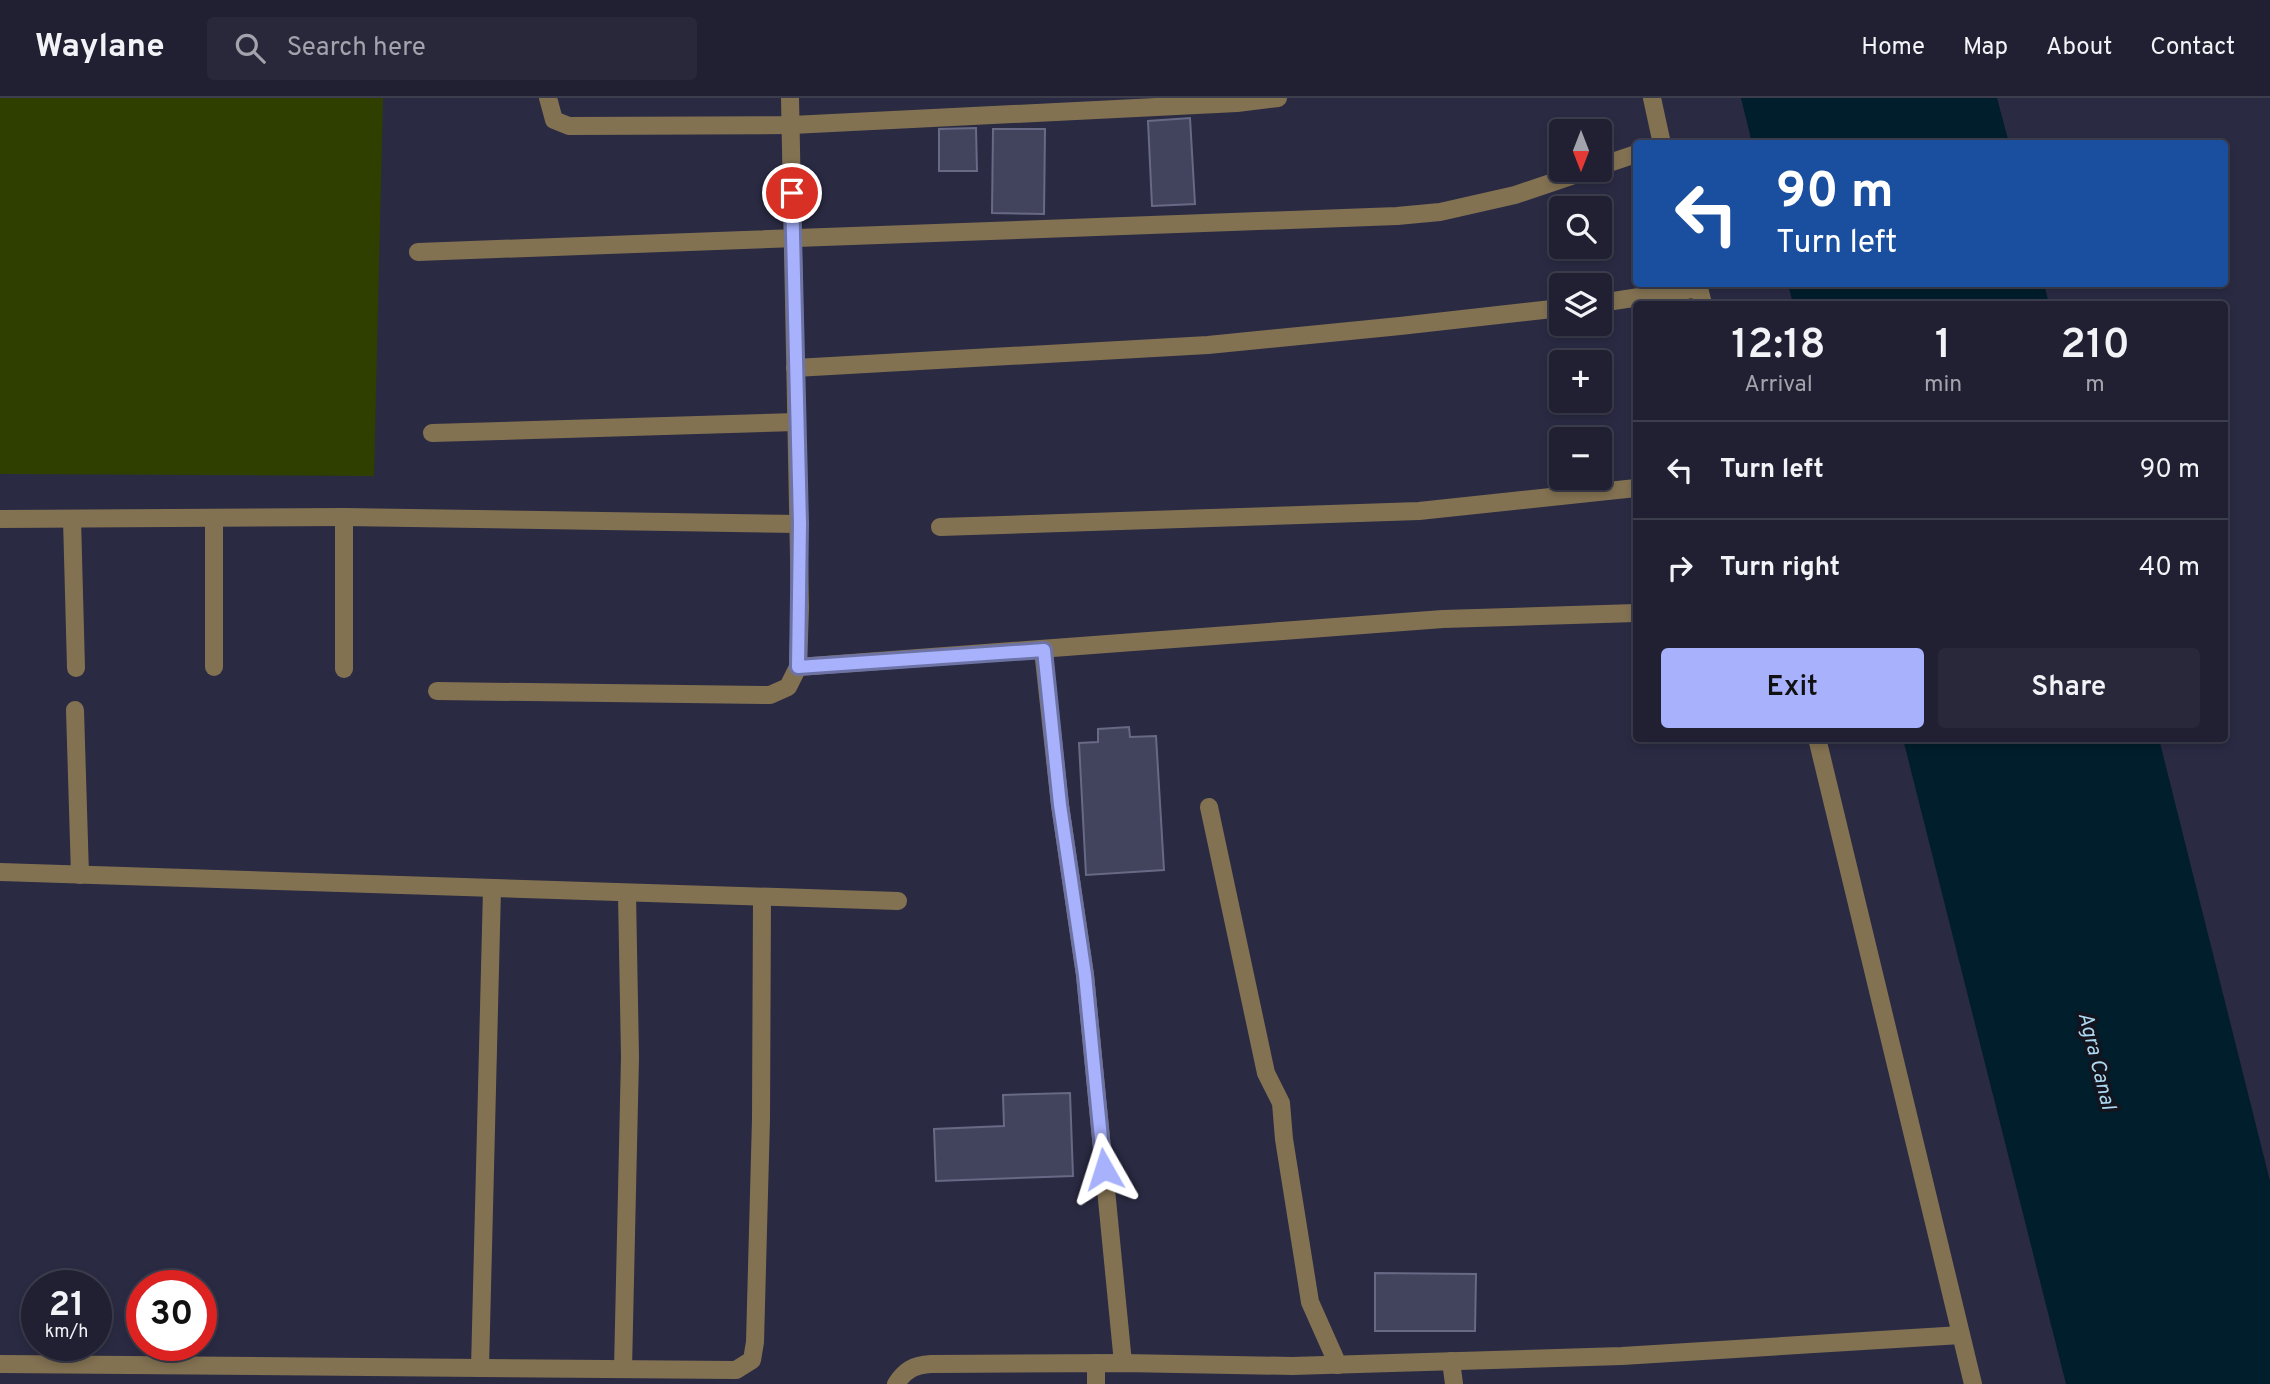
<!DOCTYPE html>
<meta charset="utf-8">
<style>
body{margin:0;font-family:Overpass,sans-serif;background:#28283a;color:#f1f3f6;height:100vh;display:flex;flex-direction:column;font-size:26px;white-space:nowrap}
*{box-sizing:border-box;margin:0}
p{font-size:23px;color:#a2a3ac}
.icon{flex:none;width:38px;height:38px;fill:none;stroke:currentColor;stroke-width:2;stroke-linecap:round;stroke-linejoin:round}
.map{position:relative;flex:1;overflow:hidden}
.side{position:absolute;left:1633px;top:203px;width:595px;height:441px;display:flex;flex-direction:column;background:#202032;border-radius:7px;box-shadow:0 4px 10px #0003,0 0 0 2px #3d3e4d}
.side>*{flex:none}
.guide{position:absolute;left:1633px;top:42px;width:595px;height:147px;border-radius:7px;box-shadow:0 4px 10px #0003,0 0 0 2px #3d3e4d;background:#1a4fa0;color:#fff;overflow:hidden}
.needle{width:46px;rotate:180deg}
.fabs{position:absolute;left:1549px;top:21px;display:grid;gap:14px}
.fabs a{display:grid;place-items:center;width:63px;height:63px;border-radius:7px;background:#202032;box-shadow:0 4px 10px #0003,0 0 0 2px #3d3e4d;font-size:35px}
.speed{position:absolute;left:21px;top:1172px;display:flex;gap:14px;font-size:35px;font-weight:700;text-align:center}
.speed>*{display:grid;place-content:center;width:91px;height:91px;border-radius:50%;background:#202032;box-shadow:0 4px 10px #0003,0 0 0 2px #3d3e4d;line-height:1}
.speed small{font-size:18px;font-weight:400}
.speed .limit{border:10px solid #d22;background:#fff;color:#111}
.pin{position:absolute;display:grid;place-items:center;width:60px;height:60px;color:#fff;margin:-30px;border:4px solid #fff;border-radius:50%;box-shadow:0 2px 7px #0007}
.me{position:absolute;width:77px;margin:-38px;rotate:354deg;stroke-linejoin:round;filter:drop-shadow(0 0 5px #0008)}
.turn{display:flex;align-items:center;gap:24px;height:147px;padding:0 28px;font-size:32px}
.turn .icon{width:91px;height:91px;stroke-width:2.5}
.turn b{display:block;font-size:49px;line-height:60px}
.eta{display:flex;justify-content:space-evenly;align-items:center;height:119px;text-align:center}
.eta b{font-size:42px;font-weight:600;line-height:49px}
.cta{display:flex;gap:14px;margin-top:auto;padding:14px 28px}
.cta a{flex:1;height:80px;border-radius:7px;background:#a7b1fc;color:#111;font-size:28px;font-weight:600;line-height:80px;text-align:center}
.cta a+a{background:#28283a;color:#f1f3f6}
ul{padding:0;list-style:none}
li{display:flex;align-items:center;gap:21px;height:98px;padding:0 28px;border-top:2px solid #3d3e4d}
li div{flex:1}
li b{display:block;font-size:26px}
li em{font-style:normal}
header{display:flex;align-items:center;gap:42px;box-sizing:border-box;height:98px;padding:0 35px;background:#202032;border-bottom:2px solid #3d3e4d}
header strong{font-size:33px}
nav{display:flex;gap:38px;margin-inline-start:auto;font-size:24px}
.search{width:490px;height:63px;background:#28283a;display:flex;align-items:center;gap:18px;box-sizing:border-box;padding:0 24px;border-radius:7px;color:#a2a3ac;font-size:26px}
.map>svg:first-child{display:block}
.green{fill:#2f3f00}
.water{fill:#011e2c}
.building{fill:#42435d;stroke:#686985;stroke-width:2}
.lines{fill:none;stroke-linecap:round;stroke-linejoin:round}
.minor{stroke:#837252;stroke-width:18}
.route-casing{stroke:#6d73a4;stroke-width:18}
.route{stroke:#a7b1fc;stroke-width:12}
.labels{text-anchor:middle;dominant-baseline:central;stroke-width:7;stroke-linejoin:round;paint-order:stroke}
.water-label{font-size:21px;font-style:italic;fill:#add8f1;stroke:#14141f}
</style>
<header>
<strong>Waylane</strong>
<div class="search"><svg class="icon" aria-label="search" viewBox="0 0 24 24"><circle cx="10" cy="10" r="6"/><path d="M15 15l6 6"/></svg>Search here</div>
<nav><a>Home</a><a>Map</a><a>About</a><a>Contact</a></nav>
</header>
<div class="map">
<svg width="2270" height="1286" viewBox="0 0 2270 1286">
<rect width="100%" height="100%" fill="#2a2a43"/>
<polygon class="green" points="0,0 383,0 374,378 0,376"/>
<g class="water">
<polygon points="1741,0 1997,0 2009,45 1752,45"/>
<polygon points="1788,186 2044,186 2049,206 1793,206"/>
<polygon points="1903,641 2159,641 2270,1083 2270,1286 2066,1286"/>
</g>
<g class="building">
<polygon points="1190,20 1195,106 1152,108 1148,23"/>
<polygon points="976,30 977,73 939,73 939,31"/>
<polygon points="993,31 1045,31 1044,116 992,115"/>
<polygon points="1129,629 1130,639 1156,638 1164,772 1086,777 1079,645 1098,644 1098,631"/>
<polygon points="1070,995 1073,1078 936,1083 934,1031 1004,1028 1003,997"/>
<polygon points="1375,1175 1476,1176 1475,1233 1375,1233"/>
</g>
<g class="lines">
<g class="minor">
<polyline points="548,0 554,22 569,28 792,27 1237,5 1278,0"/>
<polyline points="1652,0 1662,46"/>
<polyline points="1600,68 1636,56"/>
<polyline points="418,154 1397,118 1440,114 1515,97 1589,72"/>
<polyline points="1698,186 1703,206"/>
<polyline points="1600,205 1699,190"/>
<polyline points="795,270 1208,247 1400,228 1561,210"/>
<polyline points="432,335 796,324"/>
<polyline points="214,420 214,569"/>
<polyline points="0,421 344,419 800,426"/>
<polyline points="72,421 76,570"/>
<polyline points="940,429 1419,413 1636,390"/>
<polyline points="1043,552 1060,707 1085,877 1123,1265"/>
<polyline points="798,569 1443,521 1636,515"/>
<polyline points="344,571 344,419"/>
<polyline points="437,593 770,597 788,589 798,569 800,510 790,0"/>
<polyline points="75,612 80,777"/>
<polyline points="1817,640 1973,1286"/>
<polyline points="1209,709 1266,975 1281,1005 1284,1041 1310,1204 1338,1267"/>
<polyline points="0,774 898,803"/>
<polyline points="1451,1263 1454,1286"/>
<polyline points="0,1266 736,1272 752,1262 755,1244 761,1021 762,799"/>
<polyline points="480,1270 492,791"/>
<polyline points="623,1271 630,959 627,796"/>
<path d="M896,1286C905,1272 914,1267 931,1266L1123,1265L1292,1268L1622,1258L1961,1237"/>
<polyline points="1096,1286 1096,1265"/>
</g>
</g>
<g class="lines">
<defs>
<polyline id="route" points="792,95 800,426 798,569 1044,552 1060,707 1085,877 1104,1071"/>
</defs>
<use href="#route" class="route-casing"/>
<use href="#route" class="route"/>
</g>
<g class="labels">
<g class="water-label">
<text transform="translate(2096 963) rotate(76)">Agra Canal</text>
</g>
</g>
</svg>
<div class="fabs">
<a><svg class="needle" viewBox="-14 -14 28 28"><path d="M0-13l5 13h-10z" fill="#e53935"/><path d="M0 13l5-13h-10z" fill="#a2a3ac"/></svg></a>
<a><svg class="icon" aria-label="search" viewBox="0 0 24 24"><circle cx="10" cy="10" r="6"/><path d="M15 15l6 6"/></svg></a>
<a><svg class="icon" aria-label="layers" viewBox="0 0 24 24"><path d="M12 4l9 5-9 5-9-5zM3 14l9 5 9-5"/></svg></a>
<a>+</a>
<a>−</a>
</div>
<div class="speed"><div>21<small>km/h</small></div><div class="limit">30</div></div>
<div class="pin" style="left:792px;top:95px;background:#d93025"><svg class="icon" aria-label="arrive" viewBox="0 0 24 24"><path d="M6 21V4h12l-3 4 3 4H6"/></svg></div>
<svg class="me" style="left:1104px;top:1071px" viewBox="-20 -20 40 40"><path d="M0-17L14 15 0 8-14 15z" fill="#a7b1fc" stroke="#fff" stroke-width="4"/></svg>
<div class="guide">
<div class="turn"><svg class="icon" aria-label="left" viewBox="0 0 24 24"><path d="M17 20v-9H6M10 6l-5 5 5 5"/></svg><div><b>90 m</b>Turn left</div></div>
</div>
<section class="side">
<div class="eta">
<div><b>12:18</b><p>Arrival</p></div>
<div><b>1</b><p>min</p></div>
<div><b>210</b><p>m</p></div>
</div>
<ul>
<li><svg class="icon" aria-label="left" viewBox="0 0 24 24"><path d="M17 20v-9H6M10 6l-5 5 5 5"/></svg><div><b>Turn left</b></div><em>90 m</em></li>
<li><svg class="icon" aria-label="right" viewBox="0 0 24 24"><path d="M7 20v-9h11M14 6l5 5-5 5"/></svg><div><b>Turn right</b></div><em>40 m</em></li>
</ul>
<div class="cta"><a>Exit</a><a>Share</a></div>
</section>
</div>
